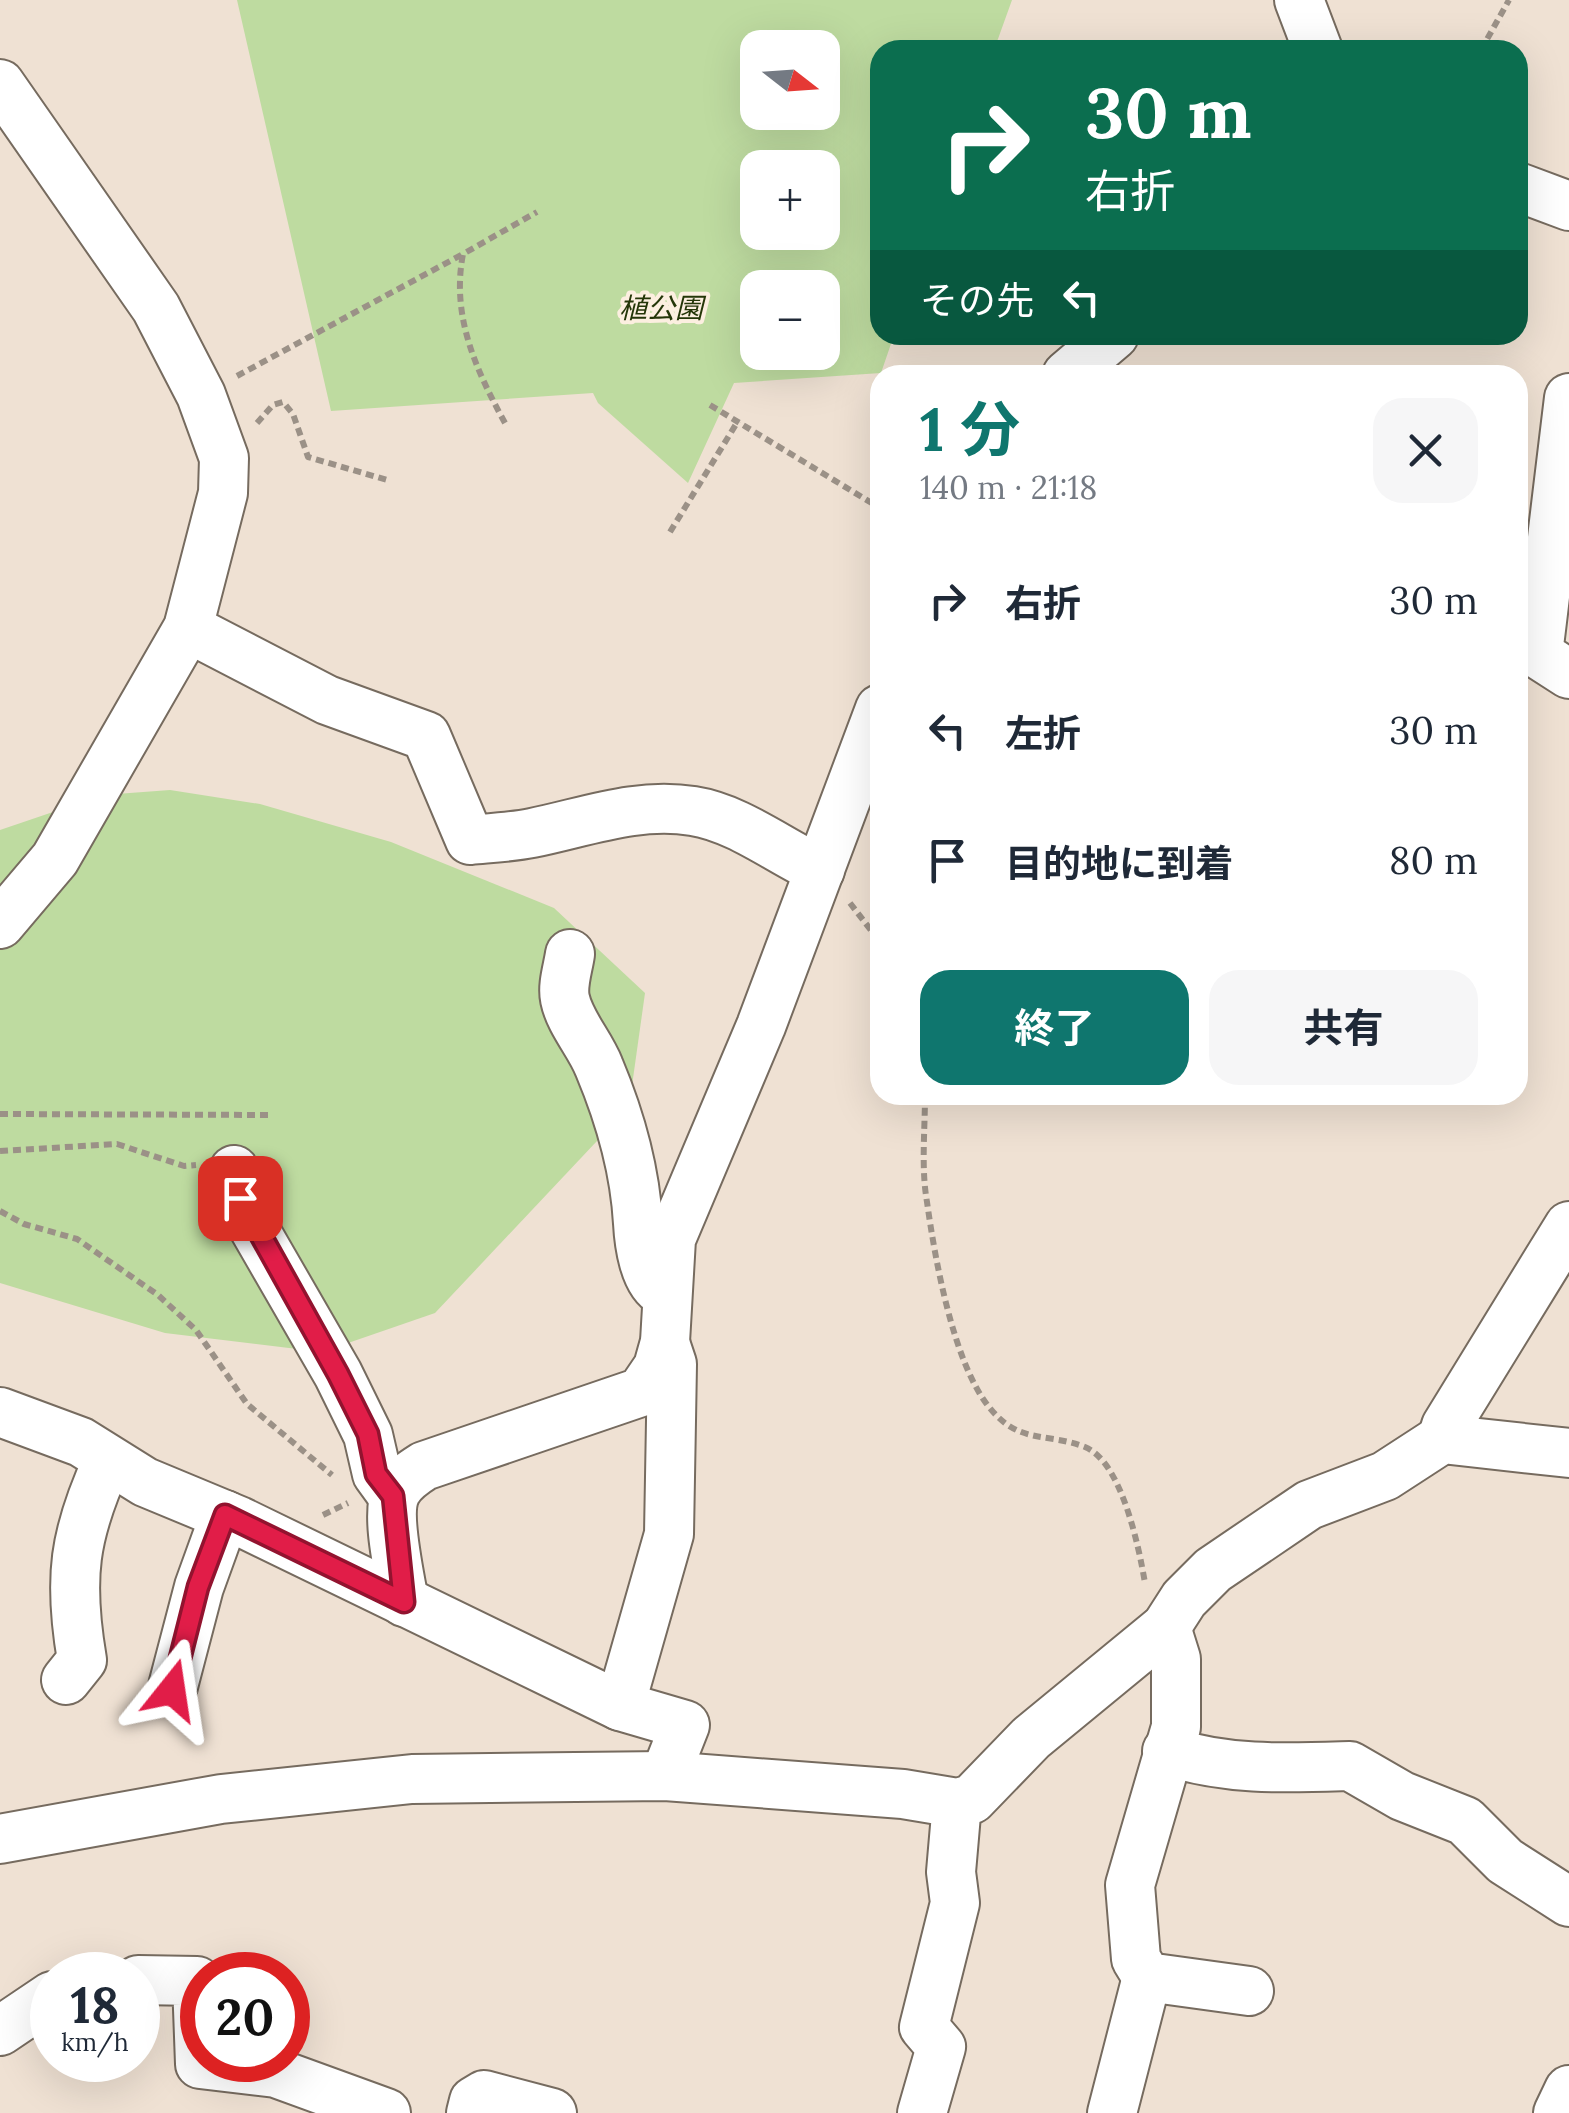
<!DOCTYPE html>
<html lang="ja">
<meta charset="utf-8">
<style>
body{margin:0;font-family:Lora,"Noto Sans JP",serif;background:#f6f6f7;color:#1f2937;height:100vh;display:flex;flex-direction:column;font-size:38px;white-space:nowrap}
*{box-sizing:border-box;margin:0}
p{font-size:32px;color:#747a83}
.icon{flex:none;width:55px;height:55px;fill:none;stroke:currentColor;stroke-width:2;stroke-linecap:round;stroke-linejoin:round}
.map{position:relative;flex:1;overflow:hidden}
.sheet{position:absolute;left:870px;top:365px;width:658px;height:740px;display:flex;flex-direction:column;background:#fff;border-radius:30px;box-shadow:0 10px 40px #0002}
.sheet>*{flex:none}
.top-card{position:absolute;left:870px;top:40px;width:658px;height:305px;border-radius:30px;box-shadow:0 10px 40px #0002;background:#0b6e4f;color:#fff;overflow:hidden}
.needle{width:65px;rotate:107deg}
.tools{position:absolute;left:740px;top:30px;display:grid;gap:20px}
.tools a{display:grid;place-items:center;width:100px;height:100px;border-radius:20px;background:#fff;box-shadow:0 10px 40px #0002;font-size:50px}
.speed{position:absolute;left:30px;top:1952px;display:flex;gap:20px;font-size:50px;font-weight:700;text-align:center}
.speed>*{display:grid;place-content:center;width:130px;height:130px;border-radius:50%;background:#fff;box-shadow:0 10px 40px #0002;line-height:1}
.speed small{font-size:25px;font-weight:400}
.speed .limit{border:15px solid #d22;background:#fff;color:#111}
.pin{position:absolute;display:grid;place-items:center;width:85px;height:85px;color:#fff;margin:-42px;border-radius:20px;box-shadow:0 5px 15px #0006}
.me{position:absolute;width:110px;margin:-55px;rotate:15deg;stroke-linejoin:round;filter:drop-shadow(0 0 8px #0008)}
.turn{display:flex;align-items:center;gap:35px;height:210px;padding:0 50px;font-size:45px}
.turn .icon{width:130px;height:130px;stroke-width:2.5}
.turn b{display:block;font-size:70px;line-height:85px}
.then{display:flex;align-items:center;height:95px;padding:0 50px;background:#0003;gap:20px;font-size:38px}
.round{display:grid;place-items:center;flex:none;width:105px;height:105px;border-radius:30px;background:#f6f6f7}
.summary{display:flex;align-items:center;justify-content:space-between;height:170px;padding:0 50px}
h1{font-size:60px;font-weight:700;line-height:75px;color:#0f766e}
.cta{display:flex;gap:20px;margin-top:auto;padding:20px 50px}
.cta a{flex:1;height:115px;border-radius:30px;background:#0f766e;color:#fff;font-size:40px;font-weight:700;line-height:115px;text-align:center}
.cta a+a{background:#f6f6f7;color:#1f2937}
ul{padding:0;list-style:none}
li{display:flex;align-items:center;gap:30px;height:130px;padding:0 50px}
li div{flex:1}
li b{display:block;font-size:38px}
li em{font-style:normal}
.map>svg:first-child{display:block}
.green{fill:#bedba0;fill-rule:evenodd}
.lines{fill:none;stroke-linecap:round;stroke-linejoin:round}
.minor-casing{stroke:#766b5f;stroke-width:52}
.path{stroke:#9b9187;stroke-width:6;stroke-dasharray:8 5;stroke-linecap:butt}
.minor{stroke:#fff;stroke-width:48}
.route-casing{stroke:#92132f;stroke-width:25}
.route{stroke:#e11d48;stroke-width:18}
.labels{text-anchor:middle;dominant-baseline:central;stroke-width:8;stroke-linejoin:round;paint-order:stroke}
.park-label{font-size:28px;font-style:italic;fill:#243608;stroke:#fcefe0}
</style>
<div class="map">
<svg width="1569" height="2113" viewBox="0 0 1569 2113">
<rect width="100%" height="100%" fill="#efe1d3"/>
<g class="green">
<path d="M237,0H1012L994,50H880V335H894L881,373L734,383L688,483L598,403L593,393L331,411ZM758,48H822V112H758ZM758,168H822V232H758ZM758,288H822V352H758Z"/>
<polygon points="170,790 260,804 391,842 554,908 645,993 629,1107 435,1313 322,1352 165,1333 0,1283 0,830 103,795"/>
</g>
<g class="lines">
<defs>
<g id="minor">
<polyline points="1299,0 1318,50"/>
<polyline points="0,84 156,308 201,395 224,458 223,493 188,628 55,859 0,924"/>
<polyline points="1518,187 1569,206"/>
<polyline points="1067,375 1114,335"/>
<polyline points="1569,398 1538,654 1569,674"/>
<path d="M188,628L327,700L426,736L470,840C491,838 512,837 532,833C586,822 637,802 693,811C738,818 779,851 820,870"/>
<path d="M570,954C568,968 562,985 565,999C570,1023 590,1044 599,1067C620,1117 635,1170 638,1223C639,1243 644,1282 663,1292"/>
<polyline points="234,1170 252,1225 338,1374 368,1435 377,1474 393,1496"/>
<polyline points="0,1412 81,1442 145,1482 239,1521 620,1706 685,1725 665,1776"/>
<polyline points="1442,1439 1446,1426 1569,1226"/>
<path d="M404,1602C400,1576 385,1514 396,1492C402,1480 413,1473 424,1466L641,1392L658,1367L665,1342L671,1239L761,1026L880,709"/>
<polyline points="1166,1627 1176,1659 1176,1727 1130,1885 1136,1959 1147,1977 1249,1991"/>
<path d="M66,1680L82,1660C68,1578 74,1534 108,1460"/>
<polyline points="172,1690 199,1587 225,1515"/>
<polyline points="620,1706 669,1534 672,1364 665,1343"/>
<path d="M1167,1751C1228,1771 1287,1768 1350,1766L1402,1796L1465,1821L1505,1861L1569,1902"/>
<polyline points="0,1839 221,1799 412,1779 665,1776 903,1794 957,1803 972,1799 1031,1738 1166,1627 1184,1599 1213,1570 1309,1505 1385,1476 1442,1439 1569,1453"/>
<polyline points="138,1980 197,1981 200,2064 276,2073 386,2113"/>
<polyline points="0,2031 52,1996"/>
<polyline points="471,2113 474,2101 484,2095 552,2113"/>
<polyline points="922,2113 941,2047 924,2027 955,1903 951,1872 957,1803"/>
<polyline points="1112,2113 1147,1977"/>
<polyline points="1558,2113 1569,2090"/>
</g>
</defs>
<use href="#minor" class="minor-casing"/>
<g class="path">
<polyline points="1481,50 1509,0"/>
<polyline points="237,376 463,254"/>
<polyline points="710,405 880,508"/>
<polyline points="257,423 273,405 283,402 293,414 308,457 387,480"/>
<path d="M505,423C476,370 451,316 463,254L537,212"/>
<polyline points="670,532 738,421"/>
<polyline points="850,903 880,942"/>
<path d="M925,1095C925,1130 921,1168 927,1202C935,1259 953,1362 989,1407C1019,1445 1046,1432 1085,1447C1122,1462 1139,1548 1145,1583"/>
<polyline points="0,1114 273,1115"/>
<polyline points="0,1151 117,1144 184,1166 196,1165"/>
<polyline points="0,1211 24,1224 77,1239 158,1295 196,1330 247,1404 332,1475"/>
<polyline points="323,1515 348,1503"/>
</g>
<use href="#minor" class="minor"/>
</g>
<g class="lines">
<defs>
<polyline id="route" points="172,1690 198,1587 225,1515 404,1602 393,1496 376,1474 368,1434 338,1374 240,1198"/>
</defs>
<use href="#route" class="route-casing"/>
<use href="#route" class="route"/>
</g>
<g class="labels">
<g class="park-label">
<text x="661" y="308">植公園</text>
</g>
</g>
</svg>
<div class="tools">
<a><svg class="needle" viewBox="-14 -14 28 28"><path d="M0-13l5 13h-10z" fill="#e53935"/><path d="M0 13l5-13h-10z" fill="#747a83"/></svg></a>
<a>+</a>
<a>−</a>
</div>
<div class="speed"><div>18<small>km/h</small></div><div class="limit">20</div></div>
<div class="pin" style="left:240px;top:1198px;background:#d93025"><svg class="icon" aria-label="arrive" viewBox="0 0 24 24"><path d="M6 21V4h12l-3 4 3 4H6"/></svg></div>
<svg class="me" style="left:172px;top:1690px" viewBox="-20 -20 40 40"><path d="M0-17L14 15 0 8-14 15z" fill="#e11d48" stroke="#fff" stroke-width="4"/></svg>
<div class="top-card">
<div class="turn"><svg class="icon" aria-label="right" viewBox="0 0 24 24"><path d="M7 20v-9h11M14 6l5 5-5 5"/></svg><div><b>30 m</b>右折</div></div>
<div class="then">その先<svg class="icon" aria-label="left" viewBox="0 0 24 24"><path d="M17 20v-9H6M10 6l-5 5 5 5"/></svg></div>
</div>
<section class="sheet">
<div class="summary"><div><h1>1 分</h1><p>140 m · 21:18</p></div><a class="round"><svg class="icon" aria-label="close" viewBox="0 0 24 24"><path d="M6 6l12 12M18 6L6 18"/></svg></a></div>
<ul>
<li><svg class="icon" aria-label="right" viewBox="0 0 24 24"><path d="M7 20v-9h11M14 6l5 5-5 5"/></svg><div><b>右折</b></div><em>30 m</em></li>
<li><svg class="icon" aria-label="left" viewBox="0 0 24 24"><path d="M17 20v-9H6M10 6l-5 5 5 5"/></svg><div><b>左折</b></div><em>30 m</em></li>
<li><svg class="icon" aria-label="arrive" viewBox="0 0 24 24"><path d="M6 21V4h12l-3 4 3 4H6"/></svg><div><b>目的地に到着</b></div><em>80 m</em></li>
</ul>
<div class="cta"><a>終了</a><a>共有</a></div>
</section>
</div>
